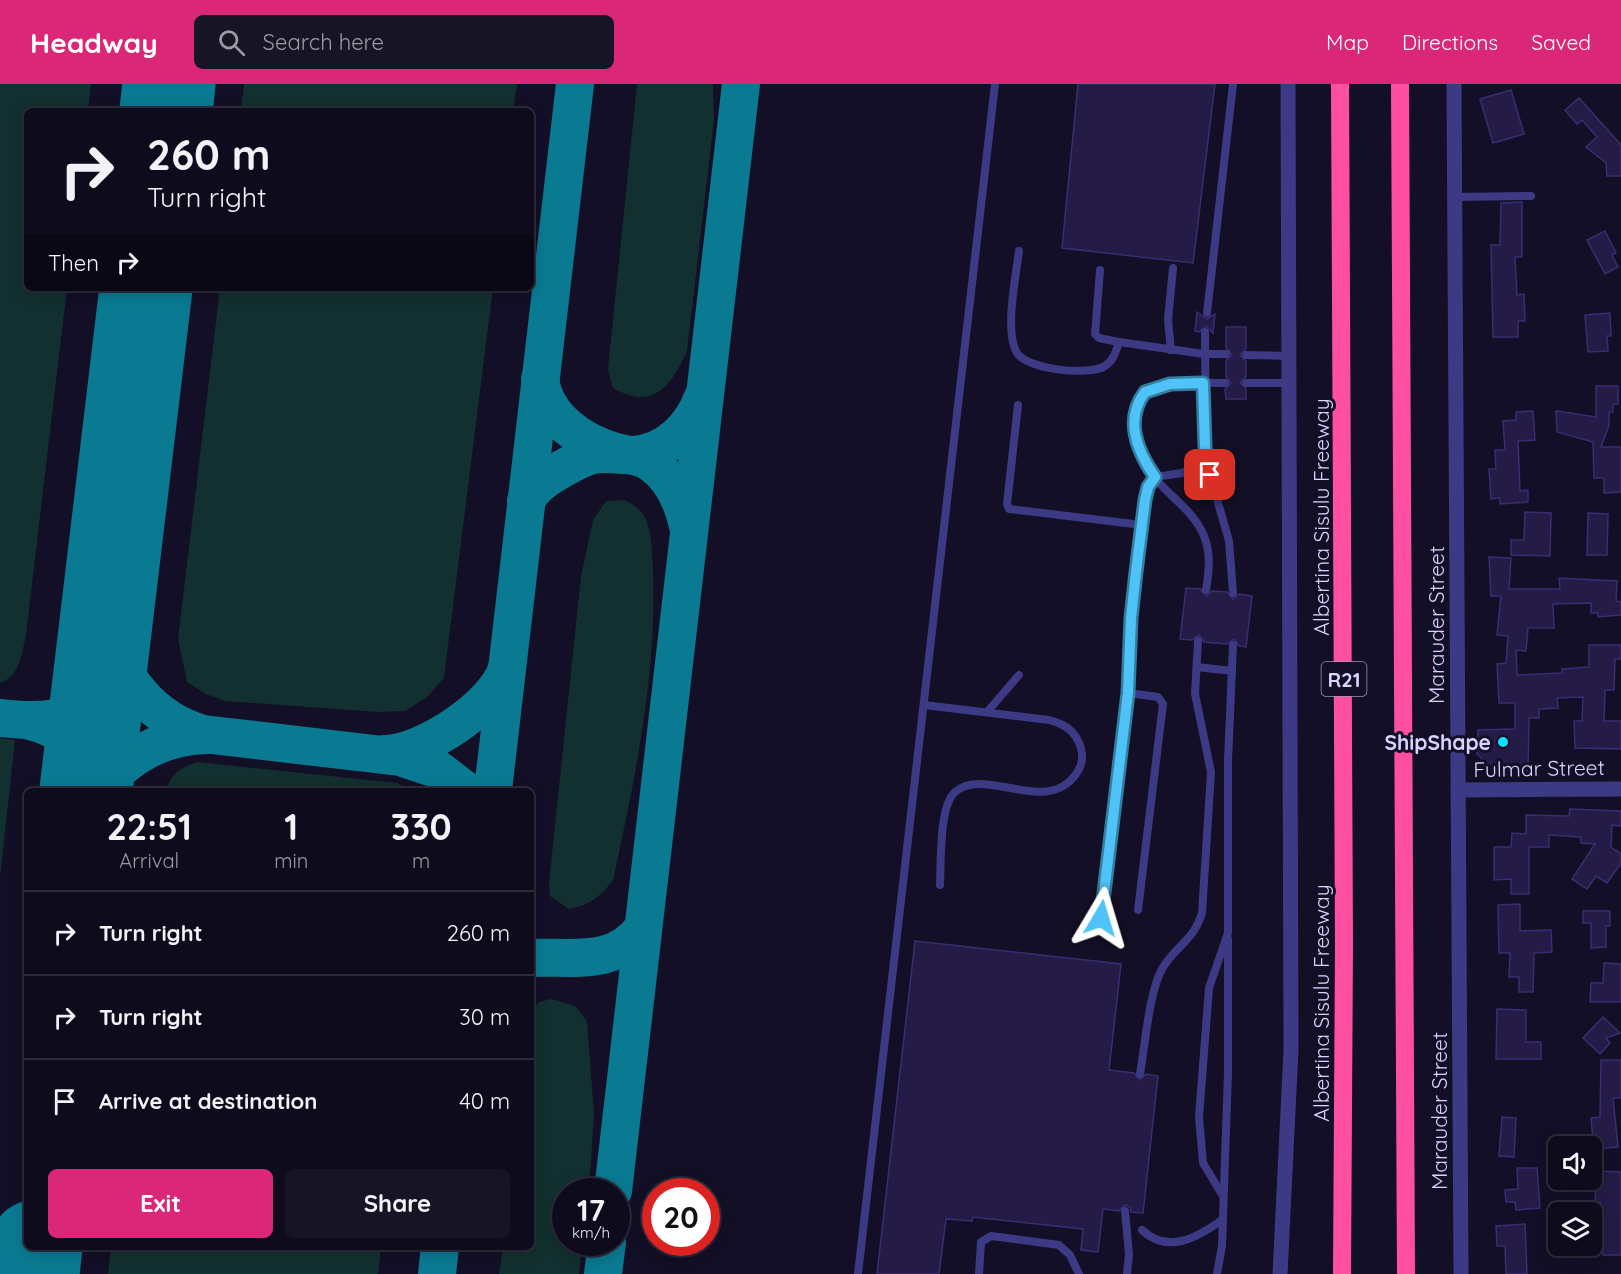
<!DOCTYPE html>
<style>
body{margin:0;font-family:Quicksand,sans-serif;background:#171425;color:#f1f3f6;height:100vh;display:flex;flex-direction:column;font-size:22px;white-space:nowrap}
*{box-sizing:border-box;margin:0}
p{font-size:20px;color:#9b9ba3}
.icon{flex:none;width:33px;height:33px;fill:none;stroke:currentColor;stroke-width:2;stroke-linecap:round;stroke-linejoin:round}
.map{position:relative;flex:1;overflow:hidden}
.side{position:absolute;left:24px;top:704px;width:510px;height:462px;display:flex;flex-direction:column;background:#0e0b1c;border-radius:9px;box-shadow:0 3px 15px #0003,0 0 0 2px #2e2b3b}
.side>*{flex:none}
.top-card{position:absolute;left:24px;top:24px;width:510px;height:183px;border-radius:9px;box-shadow:0 3px 15px #0003,0 0 0 2px #2e2b3b;background:#0e0b1c;color:#f1f3f6;overflow:hidden}
.tools{position:absolute;left:1548px;top:1052px;display:grid;gap:12px}
.tools a{display:grid;place-items:center;width:54px;height:54px;border-radius:9px;background:#0e0b1c;box-shadow:0 3px 15px #0003,0 0 0 2px #2e2b3b;font-size:30px}
.speed{position:absolute;left:552px;top:1094px;display:flex;gap:12px;font-size:30px;font-weight:700;text-align:center}
.speed>*{display:grid;place-content:center;width:78px;height:78px;border-radius:50%;background:#0e0b1c;box-shadow:0 3px 15px #0003,0 0 0 2px #2e2b3b;line-height:1}
.speed small{font-size:15px;font-weight:400}
.speed .limit{border:9px solid #d22;background:#fff;color:#111}
.pin{position:absolute;display:grid;place-items:center;width:51px;height:51px;color:#fff;margin:-26px;border-radius:12px;box-shadow:0 3px 9px #0006}
.me{position:absolute;width:66px;margin:-33px;rotate:7deg;stroke-linejoin:round;filter:drop-shadow(0 0 4px #0008)}
.turn{display:flex;align-items:center;gap:21px;height:126px;padding:0 24px;font-size:27px}
.turn .icon{width:78px;height:78px;stroke-width:2.5}
.turn b{display:block;font-size:42px;line-height:51px}
.then{display:flex;align-items:center;height:57px;padding:0 24px;background:#0003;gap:12px;font-size:22px}
.eta{display:flex;justify-content:space-evenly;align-items:center;height:102px;text-align:center}
.eta b{font-size:36px;font-weight:800;line-height:42px}
.cta{display:flex;gap:12px;margin-top:auto;padding:12px 24px}
.cta a{flex:1;height:69px;border-radius:9px;background:#db2777;color:#fff;font-size:24px;font-weight:800;line-height:69px;text-align:center}
.cta a+a{background:#171425;color:#f1f3f6}
ul{padding:0;list-style:none}
li{display:flex;align-items:center;gap:18px;height:84px;padding:0 24px;border-top:2px solid #2e2b3b}
li div{flex:1}
li b{display:block;font-size:22px}
li em{font-style:normal}
header{display:flex;align-items:center;gap:36px;box-sizing:border-box;height:84px;padding:0 30px;background:#db2777;color:#fff}
header strong{font-size:28px}
nav{display:flex;gap:33px;margin-inline-start:auto;font-size:21px}
.search{width:420px;height:54px;background:#171425;display:flex;align-items:center;gap:15px;box-sizing:border-box;padding:0 21px;border-radius:9px;color:#9b9ba3;font-size:22px}
.map>svg:first-child{display:block}
.green{fill:#12302f}
.lines{fill:none;stroke-linecap:round;stroke-linejoin:round}
.taxiway{stroke:#0a7a92;stroke-width:38}
.runway{stroke:#0a7a92;stroke-width:93}
.building{fill:#241b47;stroke:#3b2d73;stroke-width:1.5}
.service{stroke:#3d3a85;stroke-width:8}
.minor{stroke:#3d3a85;stroke-width:15}
.motorway{stroke:#ff4fa3;stroke-width:18}
.route-casing{stroke:#337fa1;stroke-width:15}
.route{stroke:#4fc3f7;stroke-width:10}
.poi-dot{fill:#00e5ff;stroke:#130f26;stroke-width:2}
.labels{text-anchor:middle;dominant-baseline:central;stroke-width:6;stroke-linejoin:round;paint-order:stroke}
.shield{fill:#130f26;stroke:#9e99be;stroke-width:1.5}
.shield-label{font-size:20px;font-weight:bold;fill:#d9d4ff}
.street-label{font-size:21px;fill:#d9d4ff;stroke:#130f26}
.poi-label{font-size:21px;font-weight:bold;fill:#d9d4ff;stroke:#130f26;text-anchor:end}
</style>
<header>
<strong>Headway</strong>
<div class="search"><svg class="icon" aria-label="search" viewBox="0 0 24 24"><circle cx="10" cy="10" r="6"/><path d="M15 15l6 6"/></svg>Search here</div>
<nav><a>Map</a><a>Directions</a><a>Saved</a></nav>
</header>
<div class="map">
<svg width="1621" height="1190" viewBox="0 0 1621 1190">
<rect width="100%" height="100%" fill="#130f26"/>
<g class="green">
<path d="M0,0H91L88,27H27V204H67L26,551C22,569 20,592 0,599Z"/>
<polygon points="244,0 517,0 513,27 241,27"/>
<path d="M637,0H713L714,36L687,267C671,302 654,327 613,304L608,285Z"/>
<polygon points="220,204 493,204 444,594 427,613 405,627 377,628 225,617 206,610 187,598 178,555"/>
<path d="M624,416C632,420 640,424 645,433C652,448 652,470 653,487C657,591 635,695 613,796C600,813 590,821 569,825L550,812L549,799L581,492L593,436L606,417Z"/>
<polygon points="0,654 15,656 0,793"/>
<path d="M197,678L397,699L410,706H166C172,689 180,684 197,678Z"/>
<polygon points="551,915 575,922 587,937 594,1030 589,1107 566,1107 566,1158 583,1158 579,1190 499,1190 503,1163 531,1162 531,927 539,918"/>
<polygon points="111,1163 111,1162 381,1163 378,1190 108,1190"/>
</g>
<g class="lines">
<g class="taxiway">
<path d="M540,295C545,334 581,358 616,368C628,371 641,372 651,379C672,394 683,418 688,442"/>
<path d="M526,417C532,404 543,396 555,389C567,382 579,375 592,371C607,368 620,372 633,371C667,369 692,343 703,313"/>
<path d="M111,491C110,508 108,526 110,543C117,593 153,636 203,650L400,673L439,686L465,706"/>
<path d="M0,634C87,644 92,620 105,541"/>
<path d="M30,637C65,644 87,671 84,706"/>
<path d="M385,670C423,670 497,621 507,584"/>
<path d="M102,706C125,671 165,652 207,651"/>
<polyline points="493,706 575,0"/>
<path d="M531,874C572,872 615,883 643,844"/>
<polyline points="613,1107 741,0"/>
<polyline points="437,1190 440,1162"/>
<polyline points="603,1190 607,1158"/>
</g>
<g class="runway">
<polyline points="166,27 169,0"/>
<polyline points="86,706 146,204"/>
<polyline points="33,1190 36,1162"/>
</g>
</g>
<g class="building">
<polygon points="1078,0 1215,0 1193,179 1062,164"/>
<polygon points="1511,6 1524,50 1493,59 1480,15"/>
<polygon points="1579,14 1621,61 1621,92 1607,92 1606,79 1586,63 1597,53 1582,36 1577,40 1565,26"/>
<polygon points="1522,118 1522,173 1515,173 1517,211 1524,210 1525,237 1518,237 1518,253 1493,253 1491,161 1500,161 1501,119"/>
<polygon points="1605,147 1616,169 1612,171 1618,183 1605,190 1587,156"/>
<polygon points="1197,228 1207,235 1215,230 1213,249 1206,242 1199,248 1195,247"/>
<polygon points="1610,229 1611,252 1607,252 1608,267 1588,268 1585,231"/>
<polygon points="1226,243 1246,243 1246,265 1240,271 1246,277 1246,293 1240,298 1246,305 1246,315 1226,315 1225,305 1231,299 1226,293 1226,276 1232,271 1226,264"/>
<polygon points="1596,302 1618,302 1618,320 1613,320 1613,328 1609,328 1609,341 1601,363 1621,363 1621,408 1604,409 1604,394 1594,394 1593,358 1557,348 1556,327 1596,333"/>
<polygon points="1533,327 1535,356 1518,357 1520,407 1528,406 1528,418 1500,420 1500,414 1491,415 1489,385 1496,385 1495,366 1505,366 1503,337 1516,336 1516,328"/>
<polygon points="1525,428 1551,429 1550,472 1511,471 1511,456 1524,456"/>
<polygon points="1588,429 1608,430 1607,471 1587,471"/>
<polygon points="1489,473 1511,474 1509,505 1560,505 1559,494 1617,497 1616,517 1621,518 1621,531 1598,533 1598,529 1591,529 1591,519 1553,520 1554,544 1528,544 1526,567 1516,566 1517,591 1562,589 1562,585 1589,583 1589,561 1621,561 1621,575 1615,575 1614,606 1605,606 1604,637 1621,637 1621,665 1575,664 1574,637 1582,637 1583,613 1557,614 1558,624 1539,625 1539,634 1529,634 1528,687 1495,687 1477,670 1478,646 1515,645 1515,619 1499,619 1497,580 1506,579 1508,552 1497,551 1501,512 1491,512"/>
<polygon points="1186,504 1200,505 1206,512 1212,507 1227,508 1233,515 1239,510 1252,512 1246,563 1239,562 1234,555 1227,560 1204,558 1199,551 1192,556 1180,555"/>
<polygon points="1570,725 1621,727 1621,742 1612,741 1611,763 1621,770 1621,779 1607,799 1596,792 1587,805 1572,795 1595,760 1581,759 1581,753 1549,751 1549,763 1529,763 1529,810 1511,810 1511,795 1494,796 1494,763 1511,763 1512,749 1526,750 1526,731 1569,732"/>
<polygon points="1520,820 1520,847 1551,846 1552,868 1534,869 1533,908 1519,908 1519,893 1509,893 1510,869 1499,869 1498,821"/>
<polygon points="1583,827 1610,827 1610,842 1606,842 1606,863 1591,864 1591,839 1583,839"/>
<polygon points="915,857 1121,880 1109,986 1134,989 1140,996 1146,990 1158,992 1143,1129 1131,1128 1130,1123 1125,1121 1119,1127 1103,1125 1098,1168 1081,1166 1083,1145 973,1133 972,1137 946,1135 939,1190 877,1190"/>
<polygon points="1604,879 1621,880 1621,918 1590,918 1591,899 1603,899"/>
<polygon points="1497,925 1526,926 1526,958 1541,958 1541,975 1496,975"/>
<polygon points="1603,933 1620,949 1606,954 1610,959 1600,970 1583,954"/>
<polygon points="1601,976 1621,976 1621,1014 1613,1014 1618,1063 1594,1065 1591,1034 1600,1033"/>
<polygon points="1502,1033 1516,1034 1514,1073 1499,1072"/>
<polygon points="1517,1084 1537,1084 1540,1124 1516,1126 1515,1118 1506,1118 1505,1106 1518,1105"/>
<polygon points="1597,1087 1621,1088 1621,1171 1603,1171 1601,1119 1595,1118"/>
<polygon points="1525,1140 1527,1190 1506,1190 1505,1162 1497,1162 1496,1142"/>
</g>
<g class="lines">
<g class="service">
<polyline points="1454,113 1531,112"/>
<path d="M1019,167C1016,192 1004,248 1017,269C1028,286 1089,292 1105,282C1114,276 1116,267 1119,258L1204,270H1226"/>
<polyline points="1100,186 1095,250 1099,254 1119,258"/>
<polyline points="1207,229 1233,0"/>
<polyline points="1205,248 1206,377 1229,457 1233,509"/>
<polyline points="1171,266 1168,236 1173,184"/>
<polyline points="1246,271 1290,272"/>
<polyline points="1246,299 1290,299"/>
<polyline points="1018,321 1007,420 1009,425 1142,441"/>
<path d="M1206,506C1209,488 1211,469 1204,452C1194,427 1170,413 1154,393C1140,373 1119,328 1145,309C1163,294 1204,299 1225,299"/>
<polyline points="1197,583 1232,587"/>
<polyline points="1128,609 1158,613 1163,620 1138,826"/>
<path d="M924,621L1049,636C1060,639 1070,643 1076,653C1082,663 1085,676 1078,687C1049,735 986,681 955,708C939,722 941,779 940,801"/>
<polyline points="987,628 1019,591"/>
<polyline points="1101,834 1128,609 1131,534 1148,403 1155,393 1182,389 1206,377"/>
<path d="M1140,990C1145,962 1149,908 1162,885C1175,862 1193,858 1202,829L1211,688L1195,610L1198,557"/>
<polyline points="1223,1112 1203,1079 1199,1033 1209,904 1228,849 1228,676 1233,561"/>
<polyline points="1125,1127 1129,1170 1127,1190"/>
<path d="M1142,1146C1168,1171 1198,1153 1222,1136"/>
<polyline points="858,1190 995,0"/>
<polyline points="979,1190 981,1158 991,1152 1059,1161 1070,1171 1079,1190"/>
<polyline points="1217,1190 1222,1162 1228,989 1228,855"/>
</g>
<g class="minor">
<polyline points="1454,0 1461,1190"/>
<polyline points="1458,706 1621,705"/>
<polyline points="1280,1190 1291,966 1288,0"/>
</g>
<g class="motorway">
<polyline points="1340,0 1344,861 1342,1190"/>
<polyline points="1400,0 1406,1190"/>
</g>
</g>
<g class="lines">
<defs>
<path id="route" d="M1101,834L1128,609L1131,534L1136,488L1145,416L1148,403L1155,393C1137,367 1124,336 1145,308L1170,300L1203,299L1205,363L1210,391"/>
</defs>
<use href="#route" class="route-casing"/>
<use href="#route" class="route"/>
</g>
<circle class="poi-dot" cx="1503" cy="658" r="6"/>
<g class="labels">
<rect class="shield" x="1321.5" y="578" width="45" height="34" rx="4.5"/>
<g class="shield-label">
<text x="1344" y="595">R21</text>
</g>
<g class="street-label">
<text transform="translate(1321 433) rotate(-90)">Albertina Sisulu Freeway</text>
<text transform="translate(1436 541) rotate(-90)">Marauder Street</text>
<text transform="translate(1539 684) rotate(-1)">Fulmar Street</text>
<text transform="translate(1321 919) rotate(-90)">Albertina Sisulu Freeway</text>
<text transform="translate(1439 1027) rotate(-90)">Marauder Street</text>
</g>
<g class="poi-label">
<text x="1491" y="658">ShipShape</text>
</g>
</g>
</svg>
<div class="tools">
<a><svg class="icon" aria-label="sound" viewBox="0 0 24 24"><path d="M4 9h4l5-4v14l-5-4H4zM17 9q2 3 0 6"/></svg></a>
<a><svg class="icon" aria-label="layers" viewBox="0 0 24 24"><path d="M12 4l9 5-9 5-9-5zM3 14l9 5 9-5"/></svg></a>
</div>
<div class="speed"><div>17<small>km/h</small></div><div class="limit">20</div></div>
<div class="pin" style="left:1210px;top:391px;background:#d93025"><svg class="icon" aria-label="arrive" viewBox="0 0 24 24"><path d="M6 21V4h12l-3 4 3 4H6"/></svg></div>
<svg class="me" style="left:1101px;top:834px" viewBox="-20 -20 40 40"><path d="M0-17L14 15 0 8-14 15z" fill="#4fc3f7" stroke="#fff" stroke-width="4"/></svg>
<div class="top-card">
<div class="turn"><svg class="icon" aria-label="right" viewBox="0 0 24 24"><path d="M7 20v-9h11M14 6l5 5-5 5"/></svg><div><b>260 m</b>Turn right</div></div>
<div class="then">Then<svg class="icon" aria-label="right" viewBox="0 0 24 24"><path d="M7 20v-9h11M14 6l5 5-5 5"/></svg></div>
</div>
<section class="side">
<div class="eta">
<div><b>22:51</b><p>Arrival</p></div>
<div><b>1</b><p>min</p></div>
<div><b>330</b><p>m</p></div>
</div>
<ul>
<li><svg class="icon" aria-label="right" viewBox="0 0 24 24"><path d="M7 20v-9h11M14 6l5 5-5 5"/></svg><div><b>Turn right</b></div><em>260 m</em></li>
<li><svg class="icon" aria-label="right" viewBox="0 0 24 24"><path d="M7 20v-9h11M14 6l5 5-5 5"/></svg><div><b>Turn right</b></div><em>30 m</em></li>
<li><svg class="icon" aria-label="arrive" viewBox="0 0 24 24"><path d="M6 21V4h12l-3 4 3 4H6"/></svg><div><b>Arrive at destination</b></div><em>40 m</em></li>
</ul>
<div class="cta"><a>Exit</a><a>Share</a></div>
</section>
</div>
